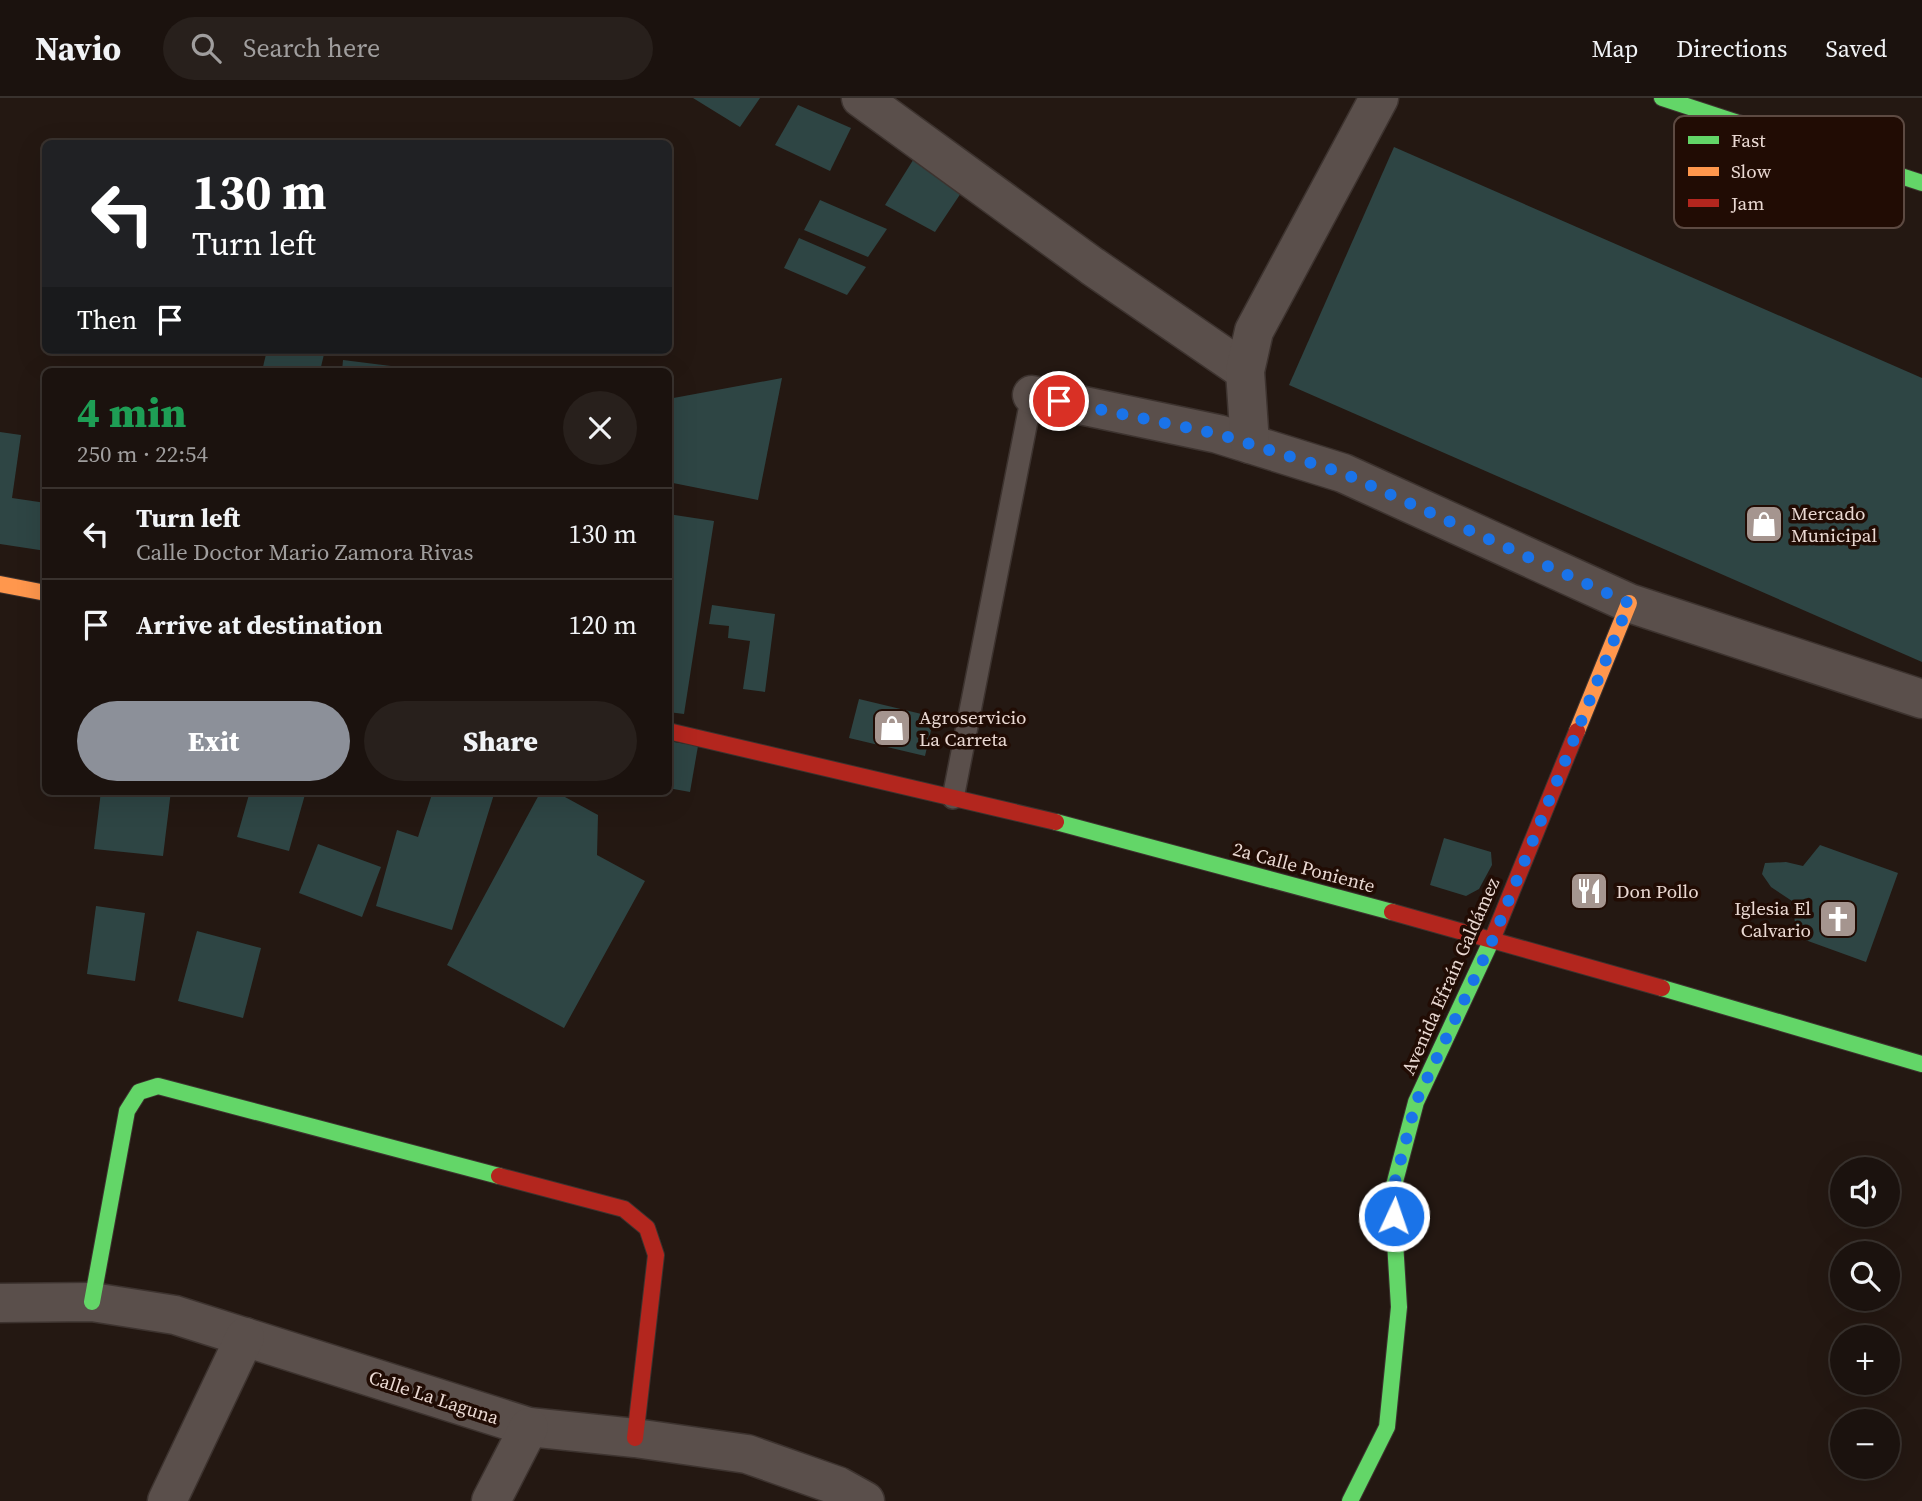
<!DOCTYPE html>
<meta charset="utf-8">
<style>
body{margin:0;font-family:"Source Serif 4",serif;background:#28201c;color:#f1f3f6;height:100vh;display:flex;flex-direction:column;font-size:26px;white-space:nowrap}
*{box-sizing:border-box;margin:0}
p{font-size:23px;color:#a09e9e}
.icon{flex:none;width:38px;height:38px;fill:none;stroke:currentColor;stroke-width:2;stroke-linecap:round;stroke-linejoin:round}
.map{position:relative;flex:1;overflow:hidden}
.side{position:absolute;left:42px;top:270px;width:630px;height:427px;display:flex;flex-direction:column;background:#1b120e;border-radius:10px;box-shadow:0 7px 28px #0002,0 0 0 2px #39322e}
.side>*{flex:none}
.banner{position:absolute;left:42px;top:42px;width:630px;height:214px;border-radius:10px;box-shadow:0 7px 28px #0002,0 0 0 2px #39322e;background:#202124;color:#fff;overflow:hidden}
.tools{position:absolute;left:1830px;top:1059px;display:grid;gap:14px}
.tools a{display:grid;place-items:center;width:70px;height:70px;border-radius:50%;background:#1b120e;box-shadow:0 7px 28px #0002,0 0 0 2px #39322e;font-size:35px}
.pin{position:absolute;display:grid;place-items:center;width:60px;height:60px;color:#fff;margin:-30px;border:4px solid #fff;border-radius:50%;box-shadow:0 2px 7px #0007}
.me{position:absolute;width:77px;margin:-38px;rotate:3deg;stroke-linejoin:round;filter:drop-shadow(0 0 5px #0008)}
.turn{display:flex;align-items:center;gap:24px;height:147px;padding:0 35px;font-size:32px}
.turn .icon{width:91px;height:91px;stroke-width:2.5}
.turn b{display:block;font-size:49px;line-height:60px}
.then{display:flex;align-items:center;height:66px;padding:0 35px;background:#0003;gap:14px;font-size:26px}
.round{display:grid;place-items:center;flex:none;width:74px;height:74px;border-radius:37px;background:#28201c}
.overview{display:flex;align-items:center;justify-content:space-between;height:119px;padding:0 35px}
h1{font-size:42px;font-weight:800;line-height:52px;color:#1e9e55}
.primary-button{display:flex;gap:14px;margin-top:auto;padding:14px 35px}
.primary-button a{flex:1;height:80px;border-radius:42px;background:#8c9099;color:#fff;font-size:28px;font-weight:800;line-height:80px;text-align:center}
.primary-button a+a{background:#28201c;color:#f1f3f6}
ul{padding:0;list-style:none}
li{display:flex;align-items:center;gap:21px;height:91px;padding:0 35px;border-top:2px solid #39322e}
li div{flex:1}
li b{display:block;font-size:26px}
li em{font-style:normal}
header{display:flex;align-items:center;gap:42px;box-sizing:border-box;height:98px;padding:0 35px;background:#1b120e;border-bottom:2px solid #39322e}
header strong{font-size:33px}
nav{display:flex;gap:38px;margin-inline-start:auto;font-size:24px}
.search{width:490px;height:63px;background:#28201c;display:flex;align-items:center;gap:18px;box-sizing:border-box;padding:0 24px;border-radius:38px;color:#a09e9e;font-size:26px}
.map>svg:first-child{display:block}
.building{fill:#2e4544}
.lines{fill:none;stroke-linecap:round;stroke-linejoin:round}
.lane-casing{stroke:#3d332f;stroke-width:24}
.street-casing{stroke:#3d332f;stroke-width:41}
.fast-casing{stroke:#3d332f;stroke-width:18}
.slow-casing{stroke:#3d332f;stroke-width:18}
.jam-casing{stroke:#3d332f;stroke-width:18}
.lane{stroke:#5a4f4b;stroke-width:21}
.street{stroke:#5a4f4b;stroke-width:38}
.fast{stroke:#63d668;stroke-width:16}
.slow{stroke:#ff974d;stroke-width:16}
.jam{stroke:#b3261e;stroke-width:16}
.route{stroke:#1a73e8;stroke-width:12;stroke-dasharray:0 21.6}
.labels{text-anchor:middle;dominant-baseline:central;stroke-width:7;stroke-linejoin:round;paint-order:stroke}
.poi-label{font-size:19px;fill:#ead9d3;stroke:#210c04;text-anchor:start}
.street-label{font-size:19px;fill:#ead9d3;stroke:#210c04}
.key{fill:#210c04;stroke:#5d4a42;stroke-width:2}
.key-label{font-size:19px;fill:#ead9d3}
</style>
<header>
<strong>Navio</strong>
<div class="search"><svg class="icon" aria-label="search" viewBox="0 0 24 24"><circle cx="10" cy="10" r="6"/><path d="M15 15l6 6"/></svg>Search here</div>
<nav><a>Map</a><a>Directions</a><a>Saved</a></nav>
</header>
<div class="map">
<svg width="1922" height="1403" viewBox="0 0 1922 1403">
<rect width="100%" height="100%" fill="#241812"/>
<g class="building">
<polygon points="693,0 760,0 740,29"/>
<polygon points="798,7 851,30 830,73 775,47"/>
<polygon points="1394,49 1922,280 1922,564 1289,287"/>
<polygon points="915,59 965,89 935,134 885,107"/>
<polygon points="820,102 887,131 868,159 804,132"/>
<polygon points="799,140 866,169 847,197 784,170"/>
<polygon points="267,252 325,252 320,273 262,273"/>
<polygon points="343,262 391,268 391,273 342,273"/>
<polygon points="782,280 758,402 668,384 668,301"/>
<polygon points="0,334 21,337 12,400 46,405 46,453 0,446"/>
<polygon points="668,416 714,423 684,616 668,614"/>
<polygon points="712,507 775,516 765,594 743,591 750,543 728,540 729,528 709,526"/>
<polygon points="44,586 46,586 46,605 41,604"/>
<polygon points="859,601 934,619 925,658 849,640"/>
<polygon points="668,643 698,648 690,694 668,690"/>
<polygon points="101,693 171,693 163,758 94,751"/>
<polygon points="250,693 306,693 289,753 237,739"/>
<polygon points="433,693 495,693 452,832 376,808 397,732 418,739"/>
<polygon points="541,693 554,693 598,717 597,757 645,783 564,930 447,867"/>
<polygon points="1444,740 1491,754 1492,767 1479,791 1466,798 1430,787"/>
<polygon points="318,746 381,769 362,819 299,795"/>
<polygon points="1820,747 1898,775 1866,864 1797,839 1792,803 1771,789 1762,776 1765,765 1786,764 1803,768"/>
<polygon points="96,808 145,815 135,883 87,876"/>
<polygon points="197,833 261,850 243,920 178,903"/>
</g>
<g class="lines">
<defs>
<polyline id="lane" points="953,700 1032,297"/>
<g id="street">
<polyline points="861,0 1092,168 1245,273"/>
<polyline points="1032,297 1218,336 1343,375 1629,505 1922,601"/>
<polyline points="1250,346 1245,273 1254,233 1379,0"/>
<polyline points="0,1205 92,1204 175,1217 529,1329 635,1340 747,1356 838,1388 865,1403"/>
<polyline points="167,1403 245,1239"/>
<polyline points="491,1403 529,1329"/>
</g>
<g id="fast">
<polyline points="1662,0 1922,85"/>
<polyline points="1056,724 1392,814"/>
<polyline points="1662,890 1922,966"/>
<polyline points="92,1204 127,1013 139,994 158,988 499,1078"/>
<polyline points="1350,1403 1387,1329 1399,1209 1392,1095 1416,1004 1494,837"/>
</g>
<g id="slow">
<polyline points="0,486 46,495"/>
<polyline points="1577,633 1629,505"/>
</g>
<g id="jam">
<polyline points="668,633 1056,724"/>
<polyline points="1392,814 1662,890"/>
<polyline points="1494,837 1577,633"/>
<polyline points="499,1078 624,1111 647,1130 656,1157 635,1340"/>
</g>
</defs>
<use href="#lane" class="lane-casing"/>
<use href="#street" class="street-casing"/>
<use href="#fast" class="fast-casing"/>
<use href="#slow" class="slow-casing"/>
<use href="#jam" class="jam-casing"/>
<use href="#lane" class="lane"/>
<use href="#street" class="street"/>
<use href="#fast" class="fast"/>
<use href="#slow" class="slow"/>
<use href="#jam" class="jam"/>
</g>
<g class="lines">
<polyline class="route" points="1059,303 1218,336 1343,375 1629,505 1493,841 1416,1004 1392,1095 1394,1118"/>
</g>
<defs>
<symbol id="shop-square" viewBox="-11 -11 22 22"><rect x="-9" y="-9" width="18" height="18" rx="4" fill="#a5958f" stroke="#210c04"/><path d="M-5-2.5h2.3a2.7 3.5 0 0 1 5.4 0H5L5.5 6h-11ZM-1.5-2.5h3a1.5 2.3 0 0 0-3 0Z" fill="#fff"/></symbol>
<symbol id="restaurant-square" viewBox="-11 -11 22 22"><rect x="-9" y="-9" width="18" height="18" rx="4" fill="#a5958f" stroke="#210c04"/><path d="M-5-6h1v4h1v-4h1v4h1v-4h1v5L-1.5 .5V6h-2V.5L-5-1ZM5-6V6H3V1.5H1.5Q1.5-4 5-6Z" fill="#fff"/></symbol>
<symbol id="church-square" viewBox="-11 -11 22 22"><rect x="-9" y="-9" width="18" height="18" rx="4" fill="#a5958f" stroke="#210c04"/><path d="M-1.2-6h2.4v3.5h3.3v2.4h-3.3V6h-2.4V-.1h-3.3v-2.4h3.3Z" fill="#fff"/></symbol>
</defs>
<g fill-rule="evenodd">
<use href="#shop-square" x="1742" y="404" width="44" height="44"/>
<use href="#shop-square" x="870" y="608" width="44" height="44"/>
<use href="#restaurant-square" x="1567" y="771" width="44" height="44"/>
<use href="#church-square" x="1816" y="799" width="44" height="44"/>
</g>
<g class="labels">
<g class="poi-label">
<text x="1791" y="415">Mercado<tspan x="1791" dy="22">Municipal</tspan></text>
<text x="919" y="619">Agroservicio<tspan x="919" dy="22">La Carreta</tspan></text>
<text x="1616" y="793">Don Pollo</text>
<text x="1811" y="810" text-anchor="end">Iglesia El<tspan x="1811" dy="22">Calvario</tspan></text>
</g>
<g class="street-label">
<text transform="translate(1304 769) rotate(15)">2a Calle Poniente</text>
<text transform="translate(1450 878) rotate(-66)">Avenida Efraín Galdámez</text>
<text transform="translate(434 1299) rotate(18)">Calle La Laguna</text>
</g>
</g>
<rect x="1674" y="18" width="230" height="112" rx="10" class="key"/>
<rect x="1688" y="38" width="31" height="8" fill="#63d668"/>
<rect x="1688" y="69" width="31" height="9" fill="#ff974d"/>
<rect x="1688" y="101" width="31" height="8" fill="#b3261e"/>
<g class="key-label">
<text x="1731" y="49">Fast</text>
<text x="1731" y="80">Slow</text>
<text x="1731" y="112">Jam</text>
</g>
</svg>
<div class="tools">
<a><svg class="icon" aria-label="sound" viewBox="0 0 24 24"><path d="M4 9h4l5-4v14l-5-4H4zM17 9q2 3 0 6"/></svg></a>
<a><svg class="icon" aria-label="search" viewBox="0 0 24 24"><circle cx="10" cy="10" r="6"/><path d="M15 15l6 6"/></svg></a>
<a>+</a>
<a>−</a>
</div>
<div class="pin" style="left:1059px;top:303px;background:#d93025"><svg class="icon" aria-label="arrive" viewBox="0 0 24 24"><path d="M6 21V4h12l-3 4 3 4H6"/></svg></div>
<svg class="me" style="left:1394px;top:1118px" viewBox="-20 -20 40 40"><circle r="17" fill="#1a73e8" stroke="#fff" stroke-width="3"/><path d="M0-11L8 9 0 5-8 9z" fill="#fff"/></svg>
<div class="banner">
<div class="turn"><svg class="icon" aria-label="left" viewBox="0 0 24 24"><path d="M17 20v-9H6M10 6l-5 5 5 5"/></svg><div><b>130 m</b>Turn left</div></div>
<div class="then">Then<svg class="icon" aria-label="arrive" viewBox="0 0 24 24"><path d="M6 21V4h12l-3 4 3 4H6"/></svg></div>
</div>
<section class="side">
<div class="overview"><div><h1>4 min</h1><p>250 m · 22:54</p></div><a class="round"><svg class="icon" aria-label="close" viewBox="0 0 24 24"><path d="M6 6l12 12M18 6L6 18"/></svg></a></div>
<ul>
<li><svg class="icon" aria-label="left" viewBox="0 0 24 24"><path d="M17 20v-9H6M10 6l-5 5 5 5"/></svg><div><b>Turn left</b><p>Calle Doctor Mario Zamora Rivas</p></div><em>130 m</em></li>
<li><svg class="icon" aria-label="arrive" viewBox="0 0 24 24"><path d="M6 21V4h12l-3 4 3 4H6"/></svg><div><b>Arrive at destination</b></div><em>120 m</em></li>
</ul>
<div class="primary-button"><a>Exit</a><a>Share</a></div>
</section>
</div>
